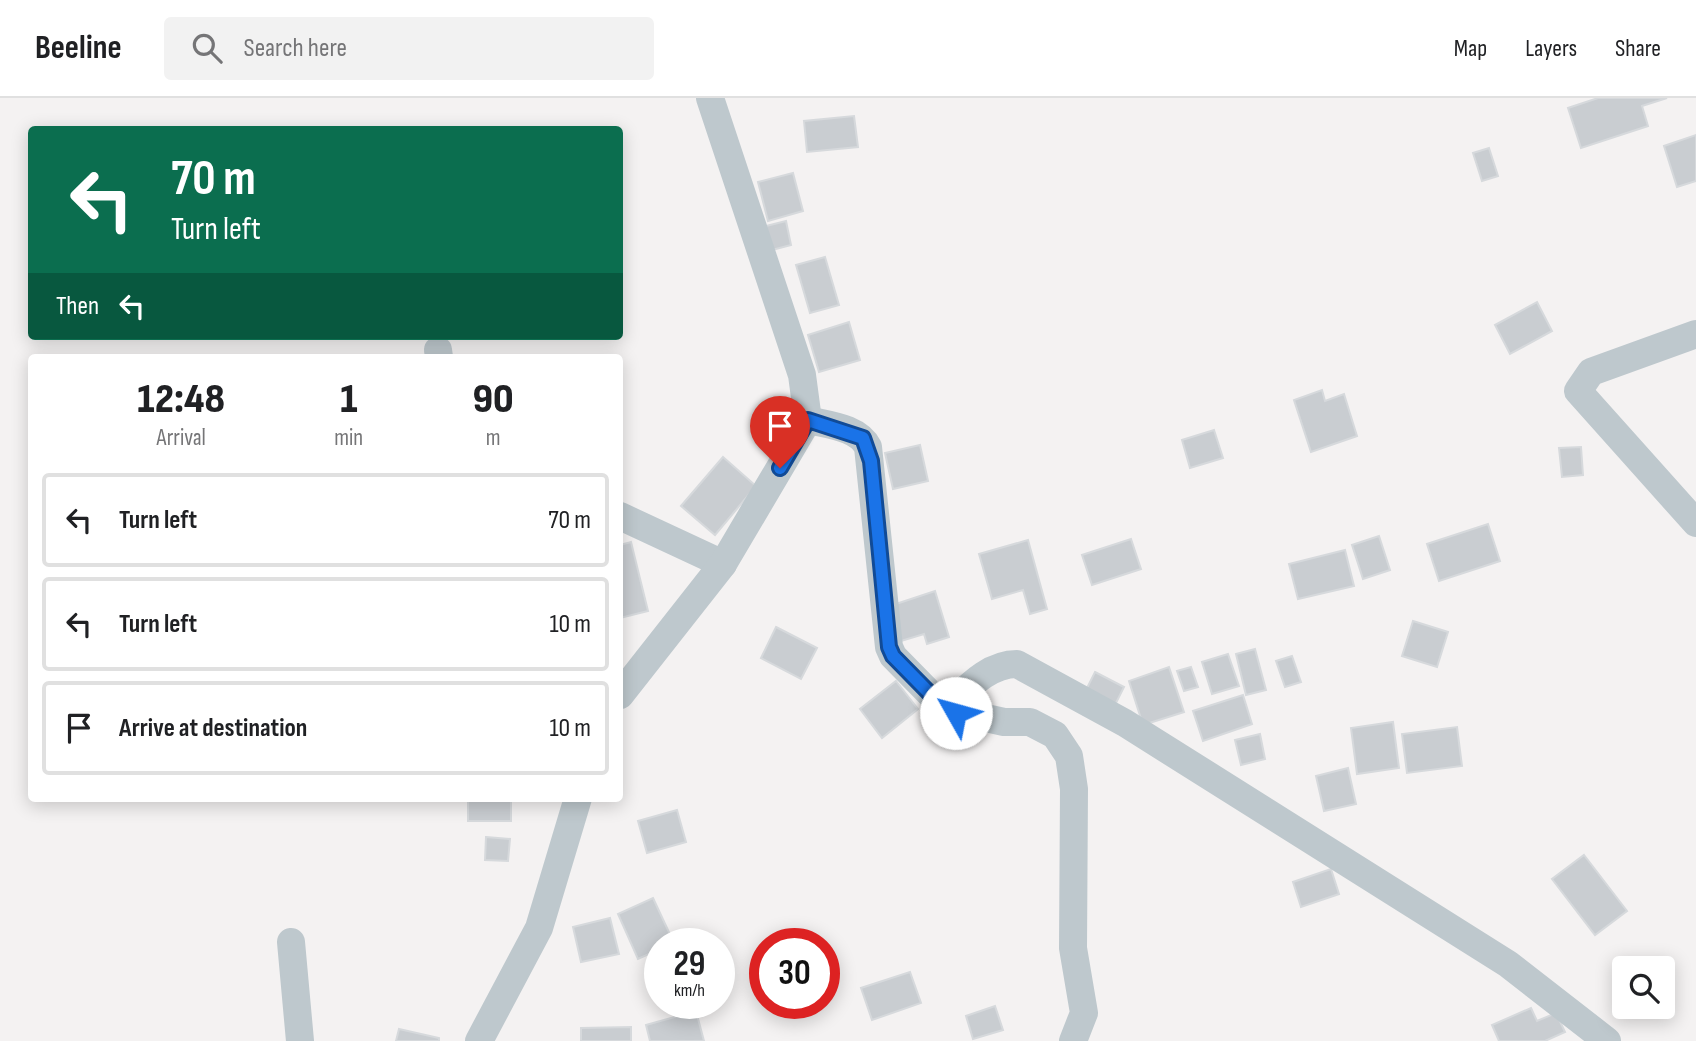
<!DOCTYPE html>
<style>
body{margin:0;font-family:"Sofia Sans Condensed",sans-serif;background:#f2f2f2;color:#202124;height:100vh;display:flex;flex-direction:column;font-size:26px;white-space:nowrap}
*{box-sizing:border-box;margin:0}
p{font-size:23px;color:#757577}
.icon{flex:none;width:38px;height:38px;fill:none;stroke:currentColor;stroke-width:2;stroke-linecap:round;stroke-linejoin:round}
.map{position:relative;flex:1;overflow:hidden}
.panel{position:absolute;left:28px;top:256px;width:595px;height:448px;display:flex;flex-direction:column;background:#fff;border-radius:7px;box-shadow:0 4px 18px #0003}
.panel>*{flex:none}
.top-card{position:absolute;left:28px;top:28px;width:595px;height:214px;border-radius:7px;box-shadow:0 4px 18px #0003;background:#0b6e4f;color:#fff;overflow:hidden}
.tools{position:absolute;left:1612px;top:858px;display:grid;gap:14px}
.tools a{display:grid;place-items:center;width:63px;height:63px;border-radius:7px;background:#fff;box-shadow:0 4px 18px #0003;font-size:35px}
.speed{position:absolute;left:644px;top:830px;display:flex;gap:14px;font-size:35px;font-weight:700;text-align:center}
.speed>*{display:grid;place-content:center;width:91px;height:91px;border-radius:50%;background:#fff;box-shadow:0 4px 18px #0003;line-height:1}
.speed small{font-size:18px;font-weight:400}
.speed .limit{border:10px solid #d22;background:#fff;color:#111}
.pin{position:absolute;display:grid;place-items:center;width:60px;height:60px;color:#fff;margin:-72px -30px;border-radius:50% 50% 50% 0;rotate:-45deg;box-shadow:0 0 7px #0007}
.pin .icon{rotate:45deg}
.me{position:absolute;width:77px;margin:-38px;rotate:308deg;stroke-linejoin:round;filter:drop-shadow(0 0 5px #0008)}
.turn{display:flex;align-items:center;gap:24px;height:147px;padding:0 28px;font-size:32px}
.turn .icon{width:91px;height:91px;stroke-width:2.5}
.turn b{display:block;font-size:49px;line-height:60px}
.then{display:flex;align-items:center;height:66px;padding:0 28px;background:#0003;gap:14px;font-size:26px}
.eta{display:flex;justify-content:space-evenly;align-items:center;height:119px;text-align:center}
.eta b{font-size:42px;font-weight:800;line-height:49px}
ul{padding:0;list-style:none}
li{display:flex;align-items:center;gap:21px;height:94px;margin:0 14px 10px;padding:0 14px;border:4px solid #e0e0e0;border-radius:7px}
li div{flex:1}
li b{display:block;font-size:26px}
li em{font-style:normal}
header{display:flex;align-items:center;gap:42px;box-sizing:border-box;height:98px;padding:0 35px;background:#fff;border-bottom:2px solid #e0e0e0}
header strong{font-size:33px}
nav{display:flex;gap:38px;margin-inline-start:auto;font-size:24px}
.search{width:490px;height:63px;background:#f2f2f2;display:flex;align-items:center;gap:18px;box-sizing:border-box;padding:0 24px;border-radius:7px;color:#757577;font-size:26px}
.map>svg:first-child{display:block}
.building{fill:#c9cdd1;stroke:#d6d9dc;stroke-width:2}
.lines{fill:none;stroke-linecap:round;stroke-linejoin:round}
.minor{stroke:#bec8cd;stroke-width:28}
.route-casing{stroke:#114b97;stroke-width:18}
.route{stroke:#1a73e8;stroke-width:12}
</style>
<header>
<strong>Beeline</strong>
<div class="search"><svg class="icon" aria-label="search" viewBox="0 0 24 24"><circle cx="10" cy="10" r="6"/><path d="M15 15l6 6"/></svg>Search here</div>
<nav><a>Map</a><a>Layers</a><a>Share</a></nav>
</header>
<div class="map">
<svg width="1696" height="943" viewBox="0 0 1696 943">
<rect width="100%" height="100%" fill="#f4f2f2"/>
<g class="building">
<polygon points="1598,0 1667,0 1642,8 1648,28 1581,50 1568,10"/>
<polygon points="854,18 858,49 807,54 804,23"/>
<polygon points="1696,37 1696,83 1677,89 1664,48"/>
<polygon points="1489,50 1498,78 1482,83 1473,55"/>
<polygon points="793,75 803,113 768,123 758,84"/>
<polygon points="786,123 791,147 772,152 766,128"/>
<polygon points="825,159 839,207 810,215 796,167"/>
<polygon points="1537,204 1552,233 1510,256 1495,227"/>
<polygon points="849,224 860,262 819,274 808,237"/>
<polygon points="1322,292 1325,303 1344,296 1357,338 1311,354 1294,302"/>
<polygon points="1214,332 1223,360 1190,370 1182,342"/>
<polygon points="920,347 928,383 893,391 885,355"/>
<polygon points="1581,349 1583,377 1562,379 1559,350"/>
<polygon points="723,359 756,388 715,437 681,408"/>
<polygon points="1488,426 1500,463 1439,483 1427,446"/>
<polygon points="1379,438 1390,472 1363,481 1352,447"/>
<polygon points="1131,441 1141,471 1092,487 1082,457"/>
<polygon points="1028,442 1047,511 1030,516 1023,492 992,501 979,456"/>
<polygon points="631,444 648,513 620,520 620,447"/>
<polygon points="1345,452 1354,488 1298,501 1289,466"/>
<polygon points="935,493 949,539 927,546 924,536 901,543 890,508"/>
<polygon points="1413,523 1448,534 1437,569 1402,558"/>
<polygon points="776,529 817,550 801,581 761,560"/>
<polygon points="1255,551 1266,592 1246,597 1236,556"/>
<polygon points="1228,556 1239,588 1212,596 1202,564"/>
<polygon points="1292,558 1301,584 1285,589 1276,563"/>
<polygon points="1169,569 1184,614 1143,627 1129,583"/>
<polygon points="1191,569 1198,589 1184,593 1177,573"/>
<polygon points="1095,574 1124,589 1111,615 1082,600"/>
<polygon points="896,583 918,611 882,640 860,611"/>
<polygon points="1243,597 1252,626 1203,643 1193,613"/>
<polygon points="1393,624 1399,670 1357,676 1351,630"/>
<polygon points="1457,629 1462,668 1407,675 1402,636"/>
<polygon points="1260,636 1265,661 1241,667 1235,642"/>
<polygon points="1348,670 1356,706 1324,713 1316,678"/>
<rect x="468" y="700" width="43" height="23"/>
<polygon points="677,712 686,744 647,755 638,723"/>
<polygon points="486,739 510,741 508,763 485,762"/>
<polygon points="1584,757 1627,813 1595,837 1552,781"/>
<polygon points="1331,771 1339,796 1301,809 1293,784"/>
<polygon points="653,800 674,845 660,845 660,851 638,861 618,816"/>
<polygon points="610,820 619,856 581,864 573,829"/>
<polygon points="1621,863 1658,868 1658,870 1624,870 1624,888 1618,888"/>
<polygon points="910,874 921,905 872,922 861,890"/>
<polygon points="995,908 1003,932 973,941 966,918"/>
<polygon points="1531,910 1537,923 1556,915 1565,934 1545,943 1499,943 1492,927"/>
<polygon points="696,913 704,943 650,943 646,927"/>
<polygon points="631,929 631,943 581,943 581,930"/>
<polygon points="399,931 439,940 439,943 396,943"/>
</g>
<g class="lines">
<g class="minor">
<polyline points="1696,236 1591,274 1578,293 1696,425"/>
<polyline points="438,252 439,259"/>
<path d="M808,322C828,327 858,329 868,349L889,549L893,558L945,611L1004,624H1030L1055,637L1069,658L1074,691L1073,850L1084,915L1073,943"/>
<polyline points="620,418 723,466"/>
<polyline points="620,597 723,466 808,322 802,277 710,0"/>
<path d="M945,611C966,592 987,566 1017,566L1125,625L1508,866L1607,943"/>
<polyline points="291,844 300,943"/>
<polyline points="479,943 539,830 578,700"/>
</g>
</g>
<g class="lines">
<defs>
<polyline id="route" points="780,370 808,322 863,340 871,363 889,549 893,558 945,611 956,615"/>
</defs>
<use href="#route" class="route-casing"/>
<use href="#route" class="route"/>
</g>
</svg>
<div class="tools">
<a><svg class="icon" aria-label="search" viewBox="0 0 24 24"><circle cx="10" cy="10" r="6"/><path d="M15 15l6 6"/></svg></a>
</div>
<div class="speed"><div>29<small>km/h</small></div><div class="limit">30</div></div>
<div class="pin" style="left:780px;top:370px;background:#d93025"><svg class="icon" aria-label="arrive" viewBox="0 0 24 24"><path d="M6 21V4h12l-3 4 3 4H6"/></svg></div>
<svg class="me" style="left:956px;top:615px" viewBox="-20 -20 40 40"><circle r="19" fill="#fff"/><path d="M0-13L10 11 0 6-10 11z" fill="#1a73e8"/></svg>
<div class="top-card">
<div class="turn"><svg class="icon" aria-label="left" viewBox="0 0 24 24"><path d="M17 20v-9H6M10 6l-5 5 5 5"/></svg><div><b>70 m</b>Turn left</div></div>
<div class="then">Then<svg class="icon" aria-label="left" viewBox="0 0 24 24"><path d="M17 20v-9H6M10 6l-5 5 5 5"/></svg></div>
</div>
<section class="panel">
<div class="eta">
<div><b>12:48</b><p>Arrival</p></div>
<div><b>1</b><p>min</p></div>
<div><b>90</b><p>m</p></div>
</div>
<ul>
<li><svg class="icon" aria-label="left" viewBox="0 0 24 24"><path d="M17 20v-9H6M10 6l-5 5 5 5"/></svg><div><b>Turn left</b></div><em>70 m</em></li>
<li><svg class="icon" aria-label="left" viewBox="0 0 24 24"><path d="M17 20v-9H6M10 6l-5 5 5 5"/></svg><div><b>Turn left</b></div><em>10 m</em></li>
<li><svg class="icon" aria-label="arrive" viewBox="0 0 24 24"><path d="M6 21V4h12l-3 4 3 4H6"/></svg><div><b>Arrive at destination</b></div><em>10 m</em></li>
</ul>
</section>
</div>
